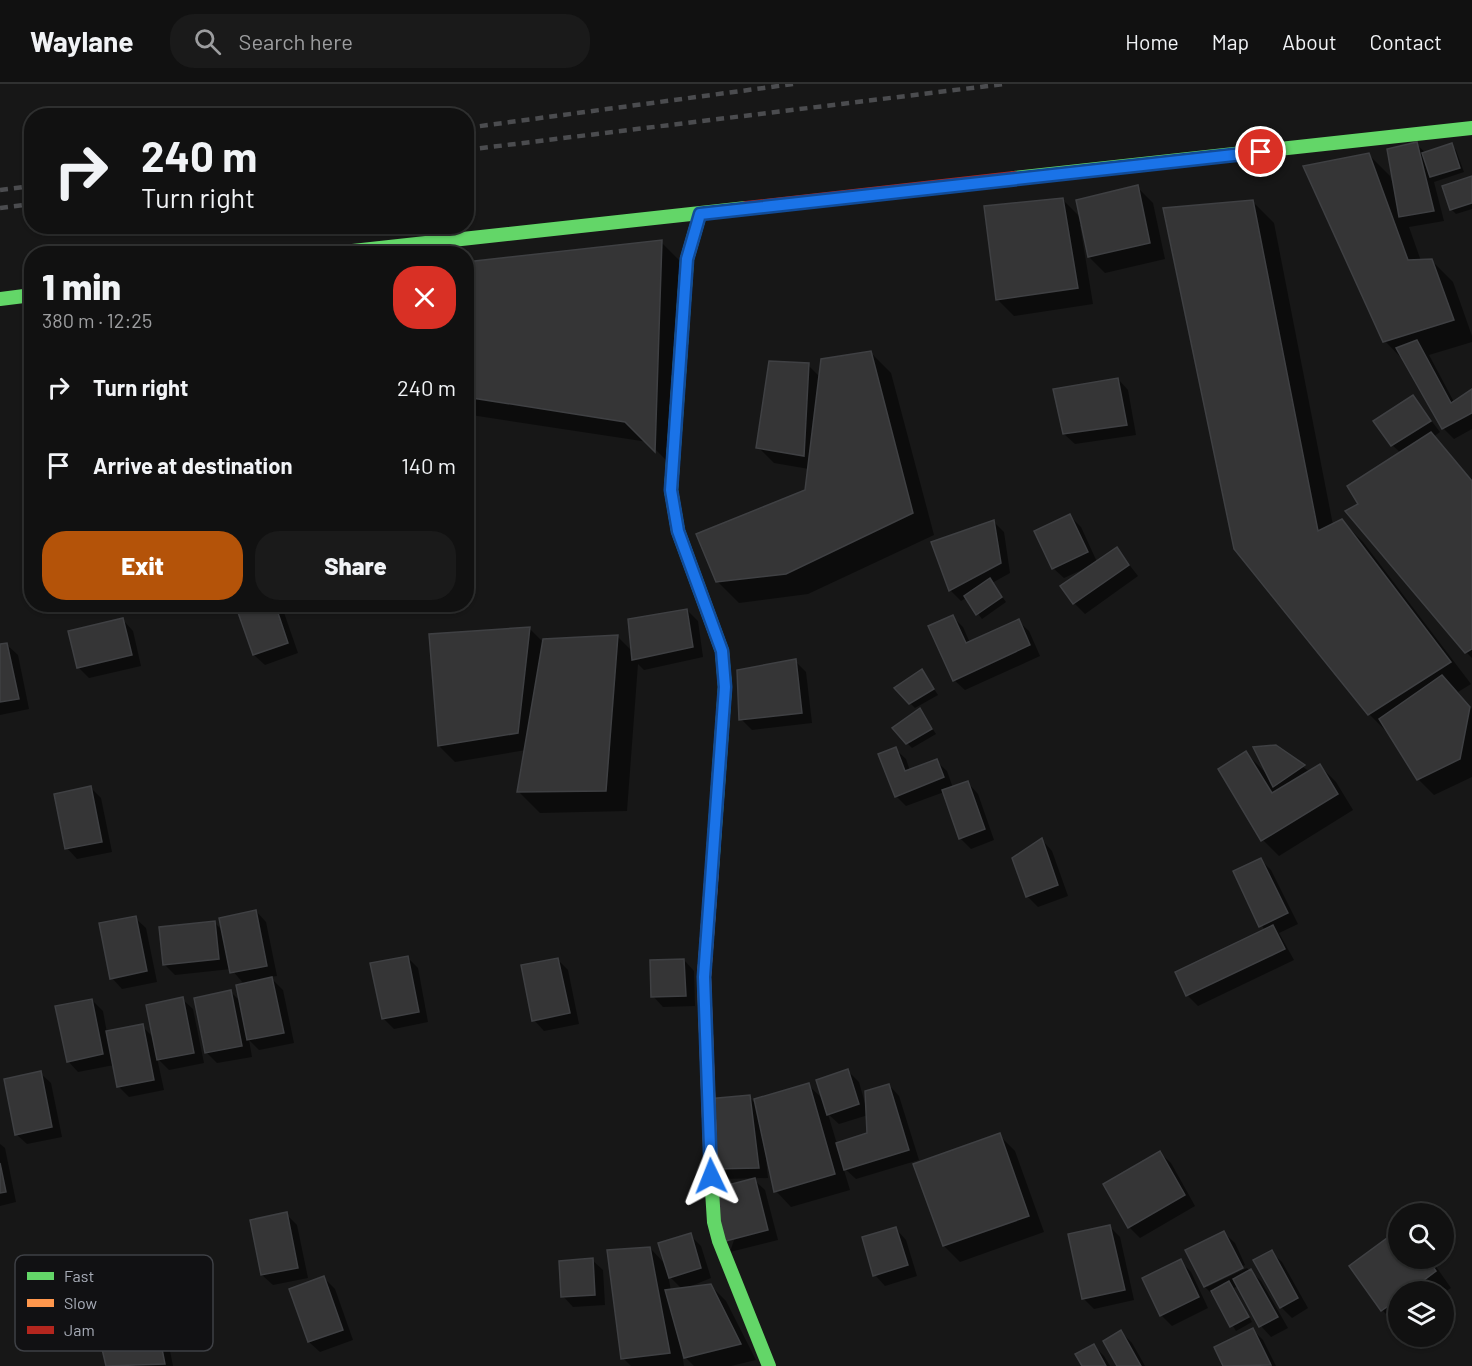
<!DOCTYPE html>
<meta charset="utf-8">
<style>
body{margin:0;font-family:Barlow,sans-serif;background:#1a1a1a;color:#f1f3f6;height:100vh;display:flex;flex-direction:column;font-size:22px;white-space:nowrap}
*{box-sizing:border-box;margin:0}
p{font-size:20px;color:#9c9d9f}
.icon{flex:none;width:33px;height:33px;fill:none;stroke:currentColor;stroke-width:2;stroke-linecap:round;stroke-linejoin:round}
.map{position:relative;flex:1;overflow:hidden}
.details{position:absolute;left:24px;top:162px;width:450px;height:366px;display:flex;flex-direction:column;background:#111;border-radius:24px;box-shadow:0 2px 4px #0004,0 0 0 2px #303131}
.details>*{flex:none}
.guide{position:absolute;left:24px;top:24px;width:450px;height:126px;border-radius:24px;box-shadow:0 2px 4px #0004,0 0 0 2px #303131;background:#111;color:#f1f3f6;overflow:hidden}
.controls{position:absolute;left:1388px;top:1119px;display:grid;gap:12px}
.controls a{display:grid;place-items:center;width:66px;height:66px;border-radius:50%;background:#111;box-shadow:0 2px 4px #0004,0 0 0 2px #303131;font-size:30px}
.pin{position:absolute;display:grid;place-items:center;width:51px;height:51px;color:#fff;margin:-26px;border:3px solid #fff;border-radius:50%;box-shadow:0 2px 6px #0007}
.me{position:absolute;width:66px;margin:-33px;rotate:358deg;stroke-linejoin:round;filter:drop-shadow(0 0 4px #0008)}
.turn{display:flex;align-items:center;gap:21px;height:126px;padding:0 18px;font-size:27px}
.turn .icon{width:78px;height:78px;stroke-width:2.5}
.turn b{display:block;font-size:42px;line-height:51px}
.round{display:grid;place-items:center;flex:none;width:63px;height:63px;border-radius:24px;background:#1a1a1a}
.headline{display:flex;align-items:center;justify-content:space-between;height:102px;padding:0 18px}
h1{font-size:36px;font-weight:800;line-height:45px}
.action{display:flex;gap:12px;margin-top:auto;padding:12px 18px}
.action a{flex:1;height:69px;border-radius:24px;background:#b45309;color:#fff;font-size:24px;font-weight:800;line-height:69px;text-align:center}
.action a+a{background:#1a1a1a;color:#f1f3f6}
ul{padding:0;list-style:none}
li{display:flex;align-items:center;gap:18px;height:78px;padding:0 18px}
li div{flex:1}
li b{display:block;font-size:22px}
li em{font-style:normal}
header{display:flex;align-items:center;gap:36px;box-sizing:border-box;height:84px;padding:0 30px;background:#111;border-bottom:2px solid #303131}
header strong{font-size:28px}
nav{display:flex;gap:33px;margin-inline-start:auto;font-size:21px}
.search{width:420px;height:54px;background:#1a1a1a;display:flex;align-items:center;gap:15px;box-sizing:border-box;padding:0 21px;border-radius:24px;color:#9c9d9f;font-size:22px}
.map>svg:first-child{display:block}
.shadow{fill:#0007;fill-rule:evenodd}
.building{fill:#353536;stroke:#3f4043;stroke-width:1.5}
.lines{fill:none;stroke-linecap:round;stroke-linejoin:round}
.fast{stroke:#63d668;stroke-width:14}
.slow{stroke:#ff974d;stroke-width:14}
.jam{stroke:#b3261e;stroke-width:14}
.rail{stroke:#4b4c4f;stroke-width:4.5;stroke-dasharray:8 6;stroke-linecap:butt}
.route-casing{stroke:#114b97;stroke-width:15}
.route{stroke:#1a73e8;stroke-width:10}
.key{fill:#111113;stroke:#3e4045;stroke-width:1.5}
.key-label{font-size:16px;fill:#a8adb8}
</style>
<header>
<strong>Waylane</strong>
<div class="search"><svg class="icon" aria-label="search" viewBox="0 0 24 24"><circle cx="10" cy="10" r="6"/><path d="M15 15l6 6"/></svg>Search here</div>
<nav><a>Home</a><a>Map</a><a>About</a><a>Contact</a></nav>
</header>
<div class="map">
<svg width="1472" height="1282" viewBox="0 0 1472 1282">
<rect width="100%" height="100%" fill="#171717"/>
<g class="shadow">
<polygon points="1416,60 1426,69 1451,61 1456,66 1464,88 1434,98 1444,137 1409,143 1421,177 1431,176 1453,198 1472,252 1472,258 1429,271 1454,318 1472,307 1472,345 1454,355 1443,344 1405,278 1385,257 1369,71 1390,92 1393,100"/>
<polygon points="1472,95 1472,125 1456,130 1451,125"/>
<polygon points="1137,103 1153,119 1165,175 1105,189 1089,173 1082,141 1080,141 1093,220 1014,232 998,216 1062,115 1081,134"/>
<polygon points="1253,118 1274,139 1333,441 1342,437 1363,458 1471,600 1458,608 1472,625 1472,693 1434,711 1418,695 1390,651 1369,630 1235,465"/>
<polygon points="661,158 682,179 676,386 648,358 471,331 466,326 466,179"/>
<polygon points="870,268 891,289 934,451 808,510 739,519 717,497 807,407 809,385 774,379 758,363 808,281 820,293"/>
<polygon points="1118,295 1128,306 1136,351 1075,360 1064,350"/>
<polygon points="1413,313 1440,348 1433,353 1472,396 1472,574 1466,568 1401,369 1392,361"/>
<polygon points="1070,432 1081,443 1097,478 1117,465 1138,492 1085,530 1074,519 1086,484 1064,494 1053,484"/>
<polygon points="994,438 1004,448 1010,489 992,499 1006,518 982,535 966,514 961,517 950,506"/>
<polygon points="237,520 281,520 298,569 265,581 254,571"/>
<polygon points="687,526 698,537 703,573 644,586 638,580 627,727 540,729 519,708 526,666 455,678 439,662 529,544 544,559 618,553 633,568"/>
<polygon points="953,533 963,543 970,559 1018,537 1029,547 1040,572 965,606 954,596"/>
<polygon points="123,536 133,547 141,582 89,594 78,583"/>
<polygon points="7,561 18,571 29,625 0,631 0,562"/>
<polygon points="795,577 806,588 812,639 752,646 741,635"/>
<polygon points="922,587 938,611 915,624 910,619"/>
<polygon points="920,626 936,650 912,664 907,659"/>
<polygon points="1275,663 1310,688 1320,682 1336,698 1353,726 1279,772 1263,756 1246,669 1267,690"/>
<polygon points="895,665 906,675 910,687 936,677 947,687 953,704 968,699 978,710 994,756 971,765 960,754 944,708 906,722 896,712"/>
<polygon points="91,704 101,714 112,768 77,775 67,764"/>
<polygon points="1042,756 1052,767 1068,812 1038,823 1027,812"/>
<polygon points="1261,776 1271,786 1298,840 1279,849 1294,876 1198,922 1188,912 1177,889 1265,847 1235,788"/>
<polygon points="256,827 266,838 277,892 270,893 283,906 294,959 259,966 249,956 252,973 217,979 207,969 196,915 231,908 241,918 244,900 231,885 175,891 164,880 214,838 224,848"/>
<polygon points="135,834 146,844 157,898 122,905 112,894"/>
<polygon points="407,873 418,884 428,938 394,945 383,934"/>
<polygon points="558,876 568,886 579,940 544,947 534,936"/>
<polygon points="684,876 694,887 695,922 663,923 653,912"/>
<polygon points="182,915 193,925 204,979 169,986 157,974 164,1006 129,1013 118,1002 114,981 78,988 68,977 92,916 103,927 107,949 142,942 154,954"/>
<path d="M848,987L859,998L866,1023L889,1001L899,1012L919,1076L856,1095L843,1083L850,1106L791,1123L776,1107L768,1073L766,1074L768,1094L724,1095L749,1013L757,1021L808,1001L824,1016ZM828,1030L839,1040L868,1031L869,1050L837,1060Z"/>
<polygon points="40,989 51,999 62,1053 27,1060 16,1050"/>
<polygon points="999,1051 1015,1067 1044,1148 960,1178 944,1162 915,1081"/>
<polygon points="0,1060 5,1064 16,1118 0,1122"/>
<polygon points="1160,1069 1171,1079 1195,1122 1140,1154 1129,1143"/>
<polygon points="754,1096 765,1106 778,1156 730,1168"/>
<polygon points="286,1130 297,1141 308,1194 273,1201 262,1191"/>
<polygon points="1110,1143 1120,1153 1134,1216 1094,1225 1083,1214"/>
<polygon points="896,1145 906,1156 917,1192 885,1202 875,1191"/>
<polygon points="1398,1148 1398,1174 1430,1174 1451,1204 1443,1209 1398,1208 1398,1242 1382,1226 1351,1183"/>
<polygon points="1224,1149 1235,1159 1245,1181 1207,1200 1207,1203 1247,1184 1261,1197 1288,1244 1271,1253 1261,1242 1238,1202 1234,1204 1252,1238 1236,1247 1215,1213 1205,1203"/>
<path d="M690,1151L701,1162L711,1194L684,1205L710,1201L726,1217L756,1276L731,1282H694L682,1270L684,1282H631L623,1274L650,1164L666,1181ZM668,1191L682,1205L671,1207Z"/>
<polygon points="1271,1168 1282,1178 1308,1224 1292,1234 1281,1223 1255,1177"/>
<polygon points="592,1176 603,1186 605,1221 573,1223 563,1212"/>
<polygon points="1180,1177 1191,1188 1208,1224 1172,1242 1161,1231"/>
<polygon points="324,1194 335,1205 353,1256 320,1268 309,1258"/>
<polygon points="153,1226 164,1236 173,1282 108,1282 97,1236"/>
<polygon points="1253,1246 1263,1256 1276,1282 1225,1282 1216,1264"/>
<polygon points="1121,1248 1132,1259 1145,1282 1119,1282"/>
<polygon points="1094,1262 1104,1272 1110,1282 1083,1282"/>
</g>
<g class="building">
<polygon points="1417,58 1434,127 1399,133 1387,65"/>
<polygon points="1452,59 1460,84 1430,93 1422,69"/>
<polygon points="1369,69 1408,176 1432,175 1454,236 1383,258 1303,82"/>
<polygon points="1472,92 1472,119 1450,126 1442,102"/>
<polygon points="1138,101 1150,159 1088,173 1076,116"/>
<polygon points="1063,114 1078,204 996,216 984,122"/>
<polygon points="1253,116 1318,447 1342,435 1451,578 1368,631 1234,465 1163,124"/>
<polygon points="662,156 655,368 625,338 466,313 466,178"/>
<polygon points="1417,256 1451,319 1472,305 1472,329 1442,345 1396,264"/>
<polygon points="871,267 913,429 786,490 716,498 696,450 805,406 821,275"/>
<polygon points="769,277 809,279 804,372 756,364"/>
<polygon points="1118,294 1127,341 1063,350 1053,305"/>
<polygon points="1413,311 1431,337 1391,362 1373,337"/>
<polygon points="1431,348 1472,397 1472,565 1465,569 1345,427 1358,420 1347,402"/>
<polygon points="1070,430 1088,468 1052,485 1034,447"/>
<polygon points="994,436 1001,479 949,507 931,458"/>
<polygon points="1117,463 1129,481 1073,520 1060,502"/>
<polygon points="990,494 1002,513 976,531 964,512"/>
<polygon points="235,520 275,520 288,559 253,571"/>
<polygon points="687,525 693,563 632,576 628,535"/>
<polygon points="953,531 966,559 1019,535 1030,561 953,597 928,542"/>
<polygon points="123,534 132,571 77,584 68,547"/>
<polygon points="530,543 518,649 438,662 429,550"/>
<polygon points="618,551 606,707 517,708 543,555"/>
<polygon points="7,559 19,615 0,618 0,560"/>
<polygon points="796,575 802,629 739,636 737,586"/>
<polygon points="922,585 934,605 909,620 894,604"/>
<polygon points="1442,591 1470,623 1460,675 1417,696 1379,635"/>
<polygon points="920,624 932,645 906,660 892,644"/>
<polygon points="1276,661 1305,681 1273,703 1253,663"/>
<polygon points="896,663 905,687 937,675 944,693 895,713 878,670"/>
<polygon points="1246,667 1272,709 1320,680 1338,710 1261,757 1218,685"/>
<polygon points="968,697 985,745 959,755 942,706"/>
<polygon points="91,702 102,758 65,765 54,710"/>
<polygon points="1042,754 1058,801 1026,813 1012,774"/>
<polygon points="1261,774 1288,829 1259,843 1233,787"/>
<polygon points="256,826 267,882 230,889 219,834"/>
<polygon points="136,832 147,887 110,895 99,839"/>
<polygon points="215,837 219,875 163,881 159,843"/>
<polygon points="1273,841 1285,865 1186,912 1175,888"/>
<polygon points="408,872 419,928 382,935 370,879"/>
<polygon points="558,874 570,929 532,937 521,881"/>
<polygon points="684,875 686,912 651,913 650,876"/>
<polygon points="272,893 284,949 247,956 236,901"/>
<polygon points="231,906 242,962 205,969 194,914"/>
<polygon points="183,913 194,969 157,976 146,921"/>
<polygon points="92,915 103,970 67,978 55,922"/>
<polygon points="143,940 154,996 117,1003 106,947"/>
<polygon points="848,985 859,1020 827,1031 816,996"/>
<polygon points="41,987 52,1043 15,1051 4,995"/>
<polygon points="809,999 835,1090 774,1108 754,1015"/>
<polygon points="889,1000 909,1066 844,1086 836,1059 867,1049 865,1007"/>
<polygon points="750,1011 759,1084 712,1085 707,1015"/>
<polygon points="1000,1049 1029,1132 943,1162 913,1080"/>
<polygon points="1160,1067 1185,1111 1128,1144 1103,1100"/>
<polygon points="0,1079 6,1108 0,1109"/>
<polygon points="755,1094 768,1146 718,1159 705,1107"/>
<polygon points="287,1128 298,1184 261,1191 250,1136"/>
<polygon points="1110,1141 1125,1206 1082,1215 1068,1150"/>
<polygon points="896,1143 908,1181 873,1192 862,1153"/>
<polygon points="1398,1146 1398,1174 1427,1174 1436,1187 1408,1208 1398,1208 1398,1215 1381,1227 1349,1182"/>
<polygon points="1224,1147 1243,1184 1204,1203 1185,1166"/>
<polygon points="691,1149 701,1184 669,1194 658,1159"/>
<polygon points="650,1163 670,1269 621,1275 607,1166"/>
<polygon points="1272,1166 1298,1214 1280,1224 1253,1176"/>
<polygon points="593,1174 595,1211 561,1213 559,1177"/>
<polygon points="1181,1175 1199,1213 1160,1232 1142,1194"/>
<polygon points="1251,1185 1278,1233 1259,1243 1233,1195"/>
<polygon points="324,1192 343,1246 308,1258 289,1205"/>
<polygon points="1229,1197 1249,1233 1230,1243 1211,1207"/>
<polygon points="711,1200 741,1260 684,1274 665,1206"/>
<polygon points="154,1224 165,1280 106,1282 95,1235"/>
<polygon points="1253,1244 1271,1281 1223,1282 1214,1263"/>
<polygon points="1121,1246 1141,1282 1117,1282 1103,1257"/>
<polygon points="1094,1260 1106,1282 1082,1282 1075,1270"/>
</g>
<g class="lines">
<g class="fast">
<polyline points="1014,94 1472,44"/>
<polyline points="700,130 687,175 671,406 678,447 722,567 725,603 712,785"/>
<polyline points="325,170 746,124"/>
<polyline points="0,215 32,211"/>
<polyline points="711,1091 714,1138 719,1157 769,1282"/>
</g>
<polyline class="slow" points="711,1091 704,893 712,785"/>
<polyline class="jam" points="746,124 1014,94"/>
<g class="rail">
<polyline points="466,44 793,0"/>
<polyline points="466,66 1004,0"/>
<polyline points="0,106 32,102"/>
<polyline points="0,124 32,120"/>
</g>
</g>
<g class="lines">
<defs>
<polyline id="route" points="711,1092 704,893 725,603 722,567 678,447 671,406 687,175 700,130 1261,68"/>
</defs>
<use href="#route" class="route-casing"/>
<use href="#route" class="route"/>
</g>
<rect x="15" y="1171" width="198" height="96" rx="9" class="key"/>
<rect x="27" y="1188" width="27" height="8" fill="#63d668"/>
<rect x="27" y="1215" width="27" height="8" fill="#ff974d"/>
<rect x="27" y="1242" width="27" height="8" fill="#b3261e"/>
<g class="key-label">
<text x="64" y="1198">Fast</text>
<text x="64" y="1225">Slow</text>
<text x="64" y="1252">Jam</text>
</g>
</svg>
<div class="controls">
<a><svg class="icon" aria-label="search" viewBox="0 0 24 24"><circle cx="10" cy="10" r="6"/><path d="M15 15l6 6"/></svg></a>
<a><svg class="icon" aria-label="layers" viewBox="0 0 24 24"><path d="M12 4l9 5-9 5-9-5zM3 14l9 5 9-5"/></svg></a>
</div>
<div class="pin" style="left:1261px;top:68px;background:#d93025"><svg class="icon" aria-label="arrive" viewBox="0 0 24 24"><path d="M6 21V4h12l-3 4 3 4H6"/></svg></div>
<svg class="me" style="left:711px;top:1092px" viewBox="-20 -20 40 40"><path d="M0-17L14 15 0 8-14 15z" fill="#1a73e8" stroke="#fff" stroke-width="4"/></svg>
<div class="guide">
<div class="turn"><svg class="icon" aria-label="right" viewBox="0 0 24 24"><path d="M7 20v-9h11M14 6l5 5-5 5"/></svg><div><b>240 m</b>Turn right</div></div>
</div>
<section class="details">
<div class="headline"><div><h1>1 min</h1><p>380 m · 12:25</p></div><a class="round" style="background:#d93025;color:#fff"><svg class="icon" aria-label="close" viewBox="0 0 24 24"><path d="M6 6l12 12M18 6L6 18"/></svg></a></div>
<ul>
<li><svg class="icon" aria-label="right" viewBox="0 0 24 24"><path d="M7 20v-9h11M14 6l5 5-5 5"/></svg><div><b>Turn right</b></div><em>240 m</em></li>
<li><svg class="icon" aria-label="arrive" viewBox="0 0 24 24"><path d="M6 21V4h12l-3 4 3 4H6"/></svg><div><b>Arrive at destination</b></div><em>140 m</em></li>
</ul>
<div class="action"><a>Exit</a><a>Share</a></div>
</section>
</div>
